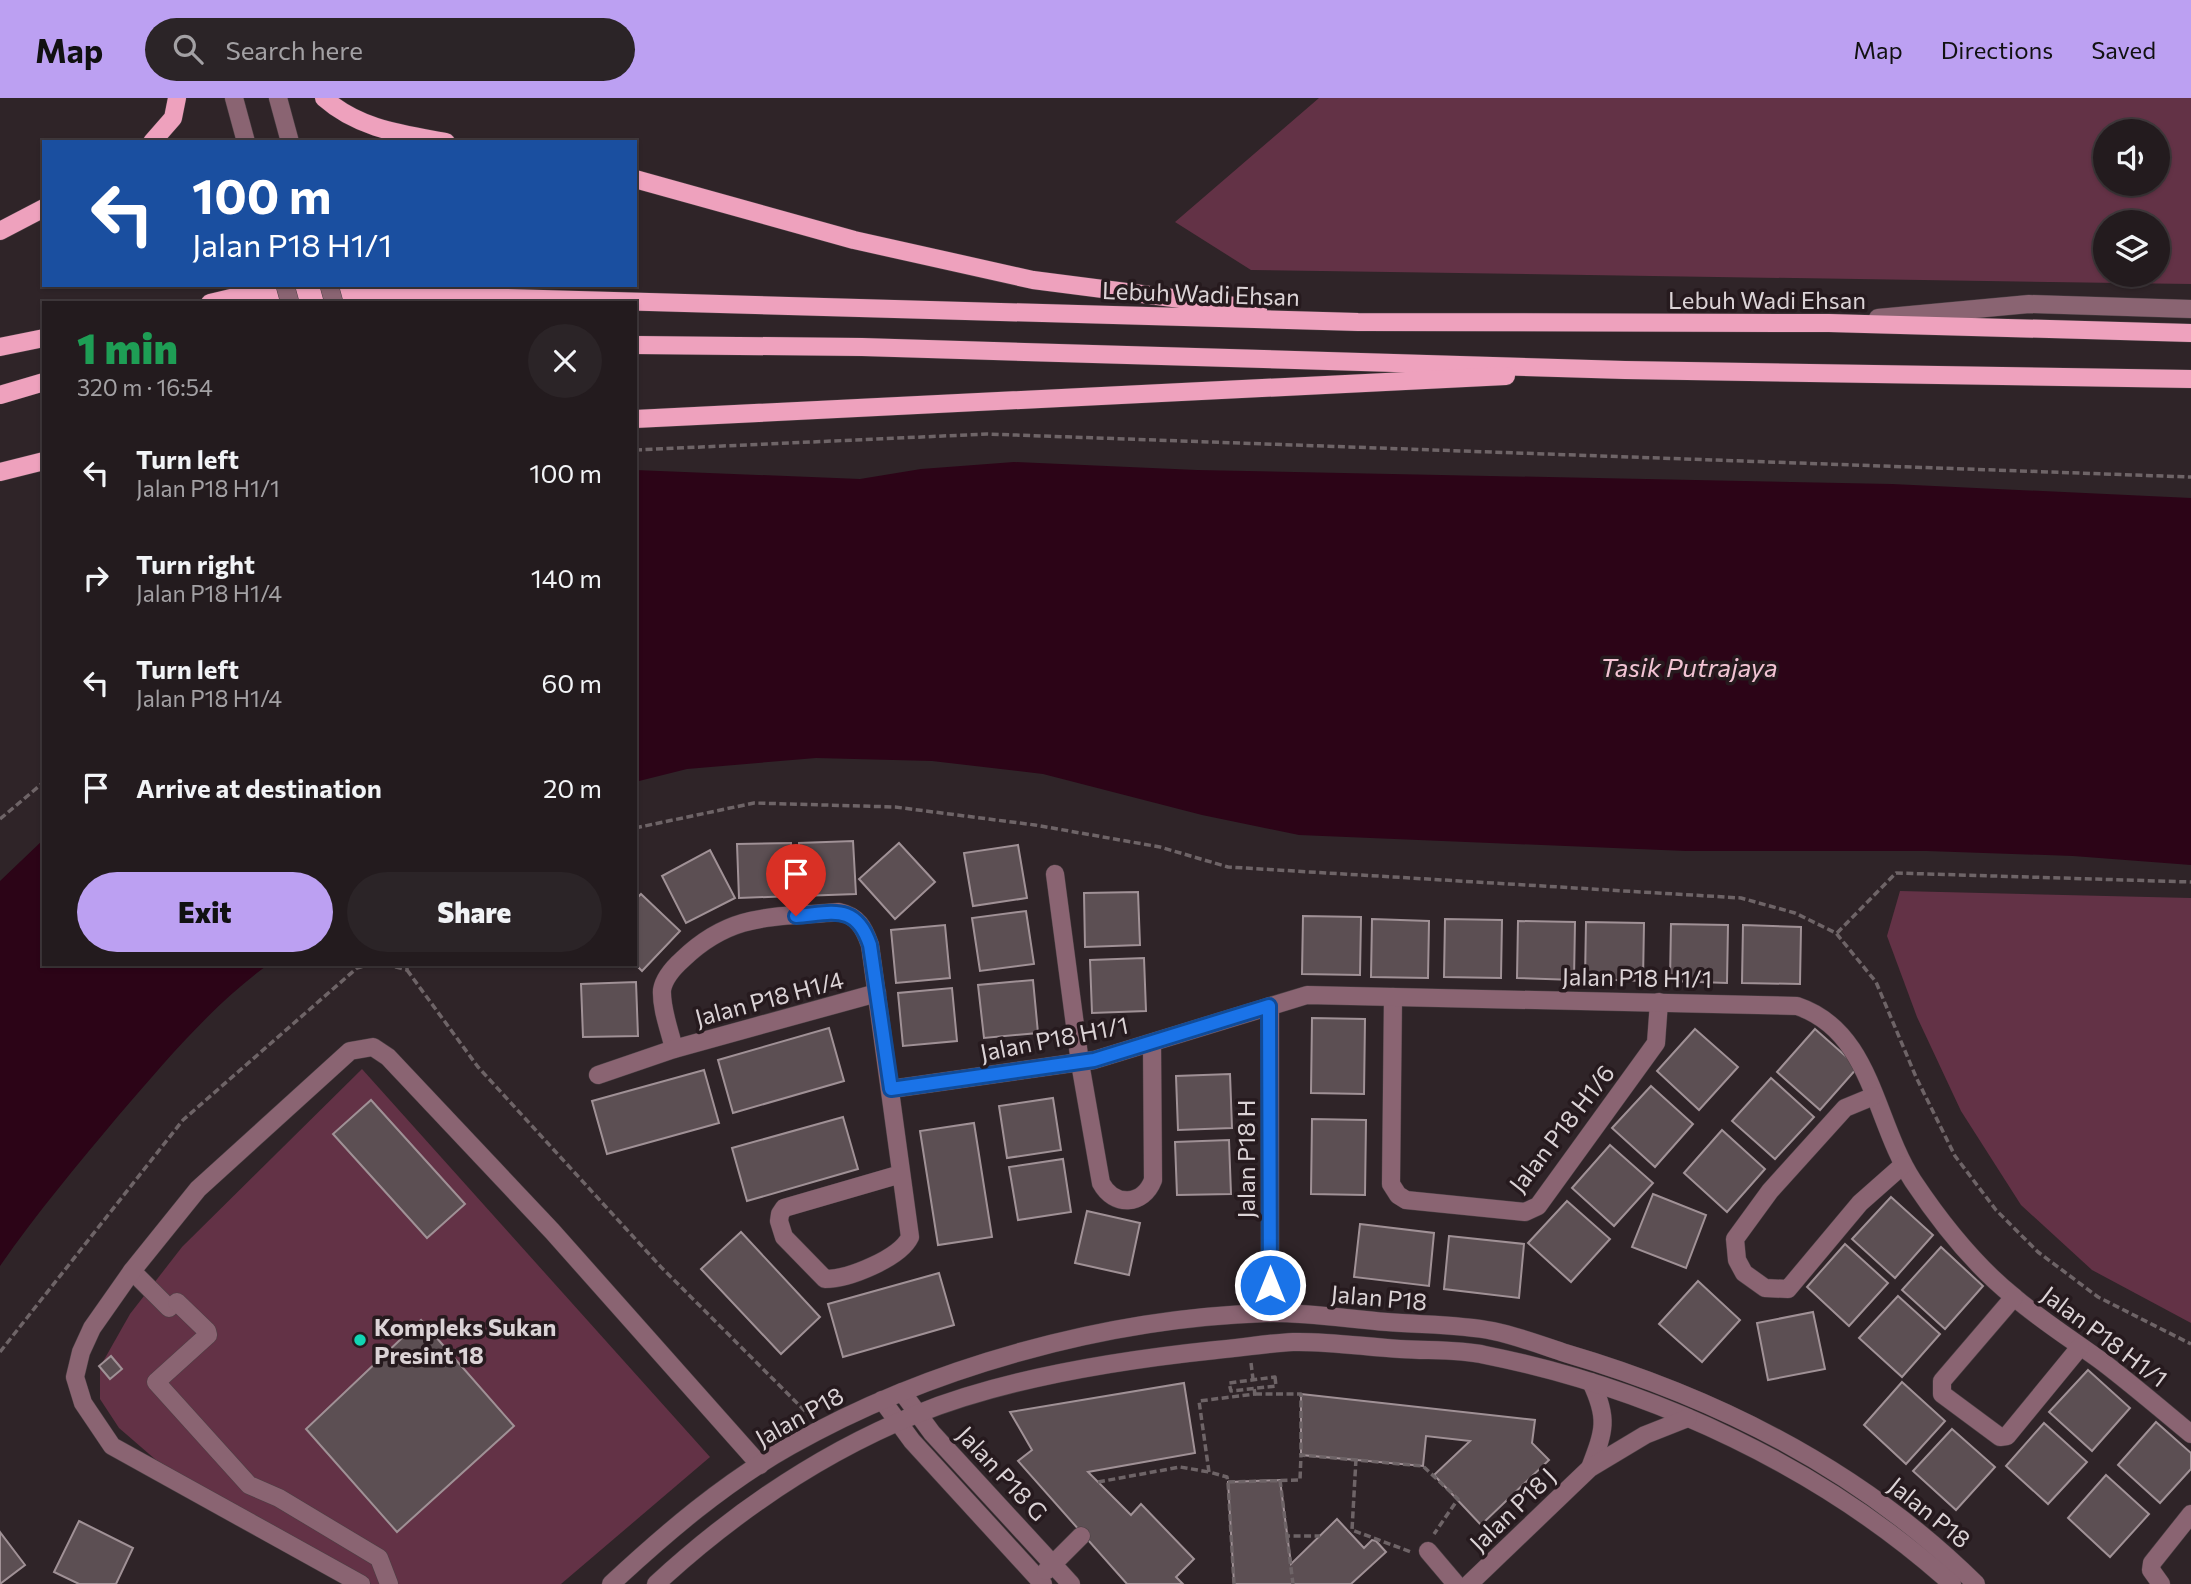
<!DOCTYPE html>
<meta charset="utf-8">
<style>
body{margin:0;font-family:Commissioner,sans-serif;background:#2b2427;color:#f1f3f6;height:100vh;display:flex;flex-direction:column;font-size:26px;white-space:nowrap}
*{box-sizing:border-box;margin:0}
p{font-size:23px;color:#a3a1a4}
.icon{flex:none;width:38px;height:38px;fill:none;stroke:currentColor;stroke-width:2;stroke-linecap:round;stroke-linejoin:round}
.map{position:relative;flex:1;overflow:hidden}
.sheet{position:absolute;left:42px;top:203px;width:595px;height:665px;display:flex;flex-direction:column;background:#231b1e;border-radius:0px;box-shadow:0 2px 5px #0004,0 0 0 2px #40393c}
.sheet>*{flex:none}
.top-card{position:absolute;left:42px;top:42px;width:595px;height:147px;border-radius:0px;box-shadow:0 2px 5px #0004,0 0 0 2px #40393c;background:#1a4fa0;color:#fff;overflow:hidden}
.fabs{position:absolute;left:2093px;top:21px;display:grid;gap:14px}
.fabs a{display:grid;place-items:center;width:77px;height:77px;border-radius:50%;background:#231b1e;box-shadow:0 2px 5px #0004,0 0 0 2px #40393c;font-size:35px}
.pin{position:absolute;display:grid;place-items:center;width:60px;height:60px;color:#fff;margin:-72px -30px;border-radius:50% 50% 50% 0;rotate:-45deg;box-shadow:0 0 7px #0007}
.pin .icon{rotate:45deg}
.me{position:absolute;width:77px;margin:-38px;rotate:0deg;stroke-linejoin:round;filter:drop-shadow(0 0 5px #0008)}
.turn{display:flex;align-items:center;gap:24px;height:147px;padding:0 35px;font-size:32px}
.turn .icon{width:91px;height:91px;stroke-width:2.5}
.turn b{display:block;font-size:49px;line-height:60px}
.round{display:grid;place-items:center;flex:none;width:74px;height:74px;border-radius:37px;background:#2b2427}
.summary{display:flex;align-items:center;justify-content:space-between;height:119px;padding:0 35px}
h1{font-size:42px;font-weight:800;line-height:52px;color:#1e9e55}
.primary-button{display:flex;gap:14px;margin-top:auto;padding:14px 35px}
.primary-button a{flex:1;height:80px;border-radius:42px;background:#bca0f2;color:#111;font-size:28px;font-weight:800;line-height:80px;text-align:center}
.primary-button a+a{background:#2b2427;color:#f1f3f6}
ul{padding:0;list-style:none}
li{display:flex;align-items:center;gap:21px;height:105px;padding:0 35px}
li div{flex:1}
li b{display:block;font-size:26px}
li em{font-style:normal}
header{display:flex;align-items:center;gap:42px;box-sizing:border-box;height:98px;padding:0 35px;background:#bca0f2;color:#111}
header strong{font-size:33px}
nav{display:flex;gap:38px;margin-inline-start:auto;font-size:24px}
.search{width:490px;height:63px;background:#2b2427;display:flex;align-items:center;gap:18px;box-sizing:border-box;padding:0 24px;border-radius:38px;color:#a3a1a4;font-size:26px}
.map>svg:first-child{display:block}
.green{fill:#633246;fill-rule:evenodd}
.water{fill:#2c0417}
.building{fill:#5c4f53;stroke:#a09196;stroke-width:2}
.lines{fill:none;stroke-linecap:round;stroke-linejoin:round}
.minor-casing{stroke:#4b4044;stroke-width:19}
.major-casing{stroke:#4b4044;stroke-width:19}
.path{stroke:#6e6467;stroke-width:3.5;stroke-dasharray:7 3.5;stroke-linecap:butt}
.minor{stroke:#8a6472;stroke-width:18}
.major{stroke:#eea1bd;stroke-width:18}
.minor-bridge-casing{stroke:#4b4044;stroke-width:19;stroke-linecap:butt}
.minor-bridge{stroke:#8a6472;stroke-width:18}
.route-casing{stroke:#114b97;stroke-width:18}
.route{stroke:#1a73e8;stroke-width:12}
.poi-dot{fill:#12d5b4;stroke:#261a1e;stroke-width:2.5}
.labels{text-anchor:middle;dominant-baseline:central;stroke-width:7;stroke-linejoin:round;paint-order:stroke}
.street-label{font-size:24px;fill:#dbd3d6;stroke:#261a1e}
.poi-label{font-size:24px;font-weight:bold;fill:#dbd3d6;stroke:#261a1e;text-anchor:start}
.water-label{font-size:26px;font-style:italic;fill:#f2c3d3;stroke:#261a1e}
</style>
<header>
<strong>Map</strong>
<div class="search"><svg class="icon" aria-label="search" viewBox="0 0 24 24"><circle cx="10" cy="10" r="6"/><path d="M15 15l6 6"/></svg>Search here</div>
<nav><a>Map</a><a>Directions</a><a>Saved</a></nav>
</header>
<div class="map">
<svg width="2191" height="1486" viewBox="0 0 2191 1486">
<rect width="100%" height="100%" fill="#2f2428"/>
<g class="green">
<path d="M1319,0H2191V186L1251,172L1175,124ZM2105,33H2158V86H2105ZM2105,124H2158V177H2105Z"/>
<polygon points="1900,793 2191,800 2191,1225 2092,1172 2021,1107 1961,1013 1917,919 1887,838"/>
<polygon points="362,971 710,1359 561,1486 371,1486 156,1362 119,1330 100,1301 100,1269 130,1216 182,1149"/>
</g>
<g class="water">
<polygon points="1014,364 1197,372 1892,386 2191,400 2191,767 2073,758 1927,753 1686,753 1299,737 1202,717 1043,676 932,663 816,660 687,671 635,684 635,372 860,381 921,371"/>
<path d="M44,741V866H269C212,907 165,964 119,1017C77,1067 37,1115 0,1168V783Z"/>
</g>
<g class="building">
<polygon points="853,743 856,796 801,798 799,745"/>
<polygon points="791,745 793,798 739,800 737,746"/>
<polygon points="899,745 935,784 895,821 859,781"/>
<polygon points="1018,747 1027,800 973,808 964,755"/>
<polygon points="710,752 735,800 686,825 662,778"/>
<polygon points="1138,794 1140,847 1085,849 1084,795"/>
<polygon points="641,796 680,833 642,873 635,866 635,802"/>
<polygon points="1026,813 1034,866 980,873 972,820"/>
<polygon points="1303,818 1361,819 1360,877 1302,876"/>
<polygon points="1372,821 1429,823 1428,880 1371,879"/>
<polygon points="1445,821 1502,822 1501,880 1444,879"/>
<polygon points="1518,823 1575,824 1574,882 1517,880"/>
<polygon points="1586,824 1644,825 1643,883 1585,881"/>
<polygon points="1671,826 1728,827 1727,885 1670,883"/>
<polygon points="945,827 950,880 896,885 891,832"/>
<polygon points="1743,827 1801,829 1800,886 1742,885"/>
<polygon points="1144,860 1146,913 1092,915 1090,862"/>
<polygon points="1033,882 1038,935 984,940 978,887"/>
<polygon points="636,884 638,938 583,939 581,886"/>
<polygon points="952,890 957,943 903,948 898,895"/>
<polygon points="1312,920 1365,921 1364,996 1311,995"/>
<polygon points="829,930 844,983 733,1015 718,962"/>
<polygon points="1695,931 1738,969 1699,1012 1657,973"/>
<polygon points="1815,931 1858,969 1820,1012 1777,974"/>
<polygon points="704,972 719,1025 607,1056 592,1003"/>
<polygon points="1230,976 1232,1030 1178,1032 1176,978"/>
<polygon points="1771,980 1814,1019 1775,1061 1732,1023"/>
<polygon points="1651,988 1693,1026 1655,1069 1612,1030"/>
<polygon points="1053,1000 1061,1052 1007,1060 999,1008"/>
<polygon points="371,1002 465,1106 427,1140 333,1036"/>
<polygon points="843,1019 858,1071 747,1103 732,1050"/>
<polygon points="1312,1021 1366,1022 1365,1097 1311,1096"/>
<polygon points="974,1025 992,1139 938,1147 920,1033"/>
<polygon points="1722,1032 1765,1071 1727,1114 1684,1075"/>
<polygon points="1229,1042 1231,1096 1177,1097 1175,1044"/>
<polygon points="1610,1047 1653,1085 1614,1128 1572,1090"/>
<polygon points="1063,1061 1071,1114 1018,1122 1009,1069"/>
<polygon points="1653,1096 1706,1117 1686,1170 1632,1149"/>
<polygon points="1891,1099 1933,1137 1895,1180 1852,1141"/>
<polygon points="1567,1103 1610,1141 1571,1184 1528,1145"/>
<polygon points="1087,1113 1140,1125 1129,1177 1075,1165"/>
<polygon points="1360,1126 1434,1135 1429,1188 1354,1179"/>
<polygon points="741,1134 820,1219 781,1256 701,1171"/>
<polygon points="1449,1138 1524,1146 1519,1200 1444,1191"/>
<polygon points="1845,1146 1888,1185 1849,1228 1807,1189"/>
<polygon points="1941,1149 1983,1188 1945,1231 1902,1192"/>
<polygon points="939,1175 954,1227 843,1259 828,1206"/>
<polygon points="1698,1183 1740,1222 1702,1264 1659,1226"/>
<polygon points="1898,1198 1940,1236 1902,1279 1859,1240"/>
<polygon points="1813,1214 1825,1271 1768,1282 1757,1225"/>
<polygon points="421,1222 514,1328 397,1434 306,1331"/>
<polygon points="111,1258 122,1271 110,1281 99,1268"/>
<polygon points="2088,1272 2130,1310 2092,1353 2049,1314"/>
<polygon points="1902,1284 1945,1323 1906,1366 1864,1327"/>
<polygon points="1184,1285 1195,1355 1088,1374 1131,1417 1141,1406 1194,1461 1176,1479 1183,1486 1127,1486 1018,1363 1032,1352 1010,1314"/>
<polygon points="1301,1296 1535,1322 1532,1345 1549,1362 1481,1427 1434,1377 1470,1343 1426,1338 1423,1368 1301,1357"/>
<polygon points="2156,1324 2191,1355 2191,1371 2160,1405 2118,1367"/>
<polygon points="2044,1325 2087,1364 2048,1406 2006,1368"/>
<polygon points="1952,1331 1995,1369 1956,1412 1913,1373"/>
<polygon points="2106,1377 2149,1416 2110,1459 2068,1420"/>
<polygon points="1280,1382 1291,1466 1337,1421 1364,1450 1372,1442 1376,1443 1386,1454 1351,1486 1234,1486 1228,1384"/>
<polygon points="79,1423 133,1450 116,1486 79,1486 54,1474"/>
<polygon points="0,1434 25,1467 0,1486"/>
</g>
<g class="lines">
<defs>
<g id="minor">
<polyline points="234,0 246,44"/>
<polyline points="278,0 290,44"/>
<polyline points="1878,220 2029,206 2191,211"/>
<path d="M1055,776L1080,965L1101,1085C1114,1109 1143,1108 1153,1082L1152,945"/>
<polyline points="1393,899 1391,1086 1398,1097 1406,1102 1525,1114 1538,1108 1656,945 1659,904"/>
<polyline points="1270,908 1270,1215"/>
<path d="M674,951C670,933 661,911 662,892C664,880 674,869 683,861C733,813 775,820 839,814C858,818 864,830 870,847L910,1139C900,1160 849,1181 825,1181L784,1139L779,1123L780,1116L784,1110L901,1076"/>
<polyline points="598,977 674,951 877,895"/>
<path d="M891,991L1094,962L1307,897L1797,908C1872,933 1874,1023 1913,1083C1941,1125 1974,1167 2014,1199C2042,1223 2074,1243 2104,1265C2134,1288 2162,1312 2191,1336"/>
<polyline points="1874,998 1845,1010 1770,1093 1735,1141 1737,1162 1744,1175 1765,1190 1788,1191 1860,1105 1903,1067"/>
<polyline points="132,1173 169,1210"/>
<polyline points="2014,1199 1942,1283 1942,1296 2000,1339 2007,1338 2080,1249"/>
<polyline points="177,1204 207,1233 208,1237 156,1284 249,1387 279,1400 379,1460 389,1486"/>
<polyline points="902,1294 932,1335 1071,1486"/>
<polyline points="882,1302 912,1343 1043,1486"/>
<path d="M1590,1370C1604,1333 1609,1321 1591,1284"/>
<polyline points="1428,1453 1456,1486"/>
<polyline points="1046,1473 1081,1438"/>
<polyline points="361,1486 112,1348 83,1305 75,1279 81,1254 92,1230 132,1173 198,1091 350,953 373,949 388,959 552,1133 760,1367"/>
<path d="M611,1486C666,1435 724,1385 790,1348C929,1269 1108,1220 1267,1215C1306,1214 1348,1221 1387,1224C1422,1227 1459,1226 1493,1233C1517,1238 1541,1247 1565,1255C1718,1300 1862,1373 1976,1486"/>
<path d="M656,1486C732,1416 821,1355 917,1316C1006,1280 1120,1262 1216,1252C1241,1250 1268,1245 1293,1244C1328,1243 1365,1249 1400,1251C1428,1253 1458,1251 1485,1257C1655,1291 1823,1370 1952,1486"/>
<polyline points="1469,1486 1590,1370 1645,1337 1688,1320"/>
<polyline points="2161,1486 2151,1472 2152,1465 2191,1416"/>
</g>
<g id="major">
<path d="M324,0C359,31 402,36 446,44"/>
<polyline points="152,44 173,20 177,0"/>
<polyline points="635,81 854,142 1033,182 1258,211"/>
<polyline points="0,133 44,110"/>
<polyline points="210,205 260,193 1358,224 1829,225 2191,235"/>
<polyline points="635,247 862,249 1625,272 2191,281"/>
<polyline points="0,249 44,240"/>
<polyline points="0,297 44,284"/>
<polyline points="635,321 1506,278"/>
<polyline points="0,374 44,363"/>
</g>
</defs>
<use href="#minor" class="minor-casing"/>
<use href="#major" class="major-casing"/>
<g class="path">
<polyline points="635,352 987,336 2191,379"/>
<polyline points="0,721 44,684"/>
<polyline points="635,730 754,705 895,709 1035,727 1160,749 1228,769 1741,800 1795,815 1836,835 1876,884 1916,979 1955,1058 1996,1112 2038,1154 2098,1199 2191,1246"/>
<polyline points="1837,835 1896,775 2191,784"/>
<polyline points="385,866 407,872 407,866"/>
<polyline points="407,872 478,969 661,1169 811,1319"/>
<polyline points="0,1254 183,1022 357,870 372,866"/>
<polyline points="1251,1265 1253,1281"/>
<polygon points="1275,1279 1276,1288 1231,1293 1229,1285"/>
<polyline points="1255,1296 1301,1296 1301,1357"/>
<polyline points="1356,1361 1352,1432 1411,1454"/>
<polyline points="1280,1382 1287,1438 1320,1438"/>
<polyline points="1098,1384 1180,1369 1209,1374"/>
<polyline points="1228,1384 1300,1382 1301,1357 1423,1368 1458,1401 1434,1436"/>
<polyline points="1287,1438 1293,1486"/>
<polyline points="1234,1486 1228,1384 1227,1379 1209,1374 1199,1303 1255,1296 1254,1290"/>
</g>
<use href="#minor" class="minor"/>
<use href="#major" class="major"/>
<defs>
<g id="minor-bridge">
<polyline points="285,187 290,205"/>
<polyline points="329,187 334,205"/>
</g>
</defs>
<use href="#minor-bridge" class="minor-bridge-casing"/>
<use href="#minor-bridge" class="minor-bridge"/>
</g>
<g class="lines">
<defs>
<path id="route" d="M796,818C833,815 856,805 870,847L891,991L1094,962L1269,908L1270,1187"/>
</defs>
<use href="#route" class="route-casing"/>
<use href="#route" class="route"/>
</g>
<circle class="poi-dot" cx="360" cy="1242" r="7"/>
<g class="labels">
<g class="street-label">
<text transform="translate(1201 195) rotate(2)">Lebuh Wadi Ehsan</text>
<text x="1767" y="201">Lebuh Wadi Ehsan</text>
<text transform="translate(1637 879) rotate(1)">Jalan P18 H1/1</text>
<text transform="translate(769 900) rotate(-15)">Jalan P18 H1/4</text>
<text transform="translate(1054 940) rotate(-11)">Jalan P18 H1/1</text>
<text transform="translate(1561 1030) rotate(-52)">Jalan P18 H1/6</text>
<text transform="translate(1245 1061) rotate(-90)">Jalan P18 H</text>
<text transform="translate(1379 1199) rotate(5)">Jalan P18</text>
<text transform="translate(2105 1238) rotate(37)">Jalan P18 H1/1</text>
<text transform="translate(799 1318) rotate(-29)">Jalan P18</text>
<text transform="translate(1003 1375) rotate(47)">Jalan P18 G</text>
<text transform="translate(1512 1411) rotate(-44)">Jalan P18 J</text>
<text transform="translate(1930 1414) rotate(39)">Jalan P18</text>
</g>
<g class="poi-label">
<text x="374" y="1228">Kompleks Sukan<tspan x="374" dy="28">Presint 18</tspan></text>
</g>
<g class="water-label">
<text x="1689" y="568">Tasik Putrajaya</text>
</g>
</g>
</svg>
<div class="fabs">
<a><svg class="icon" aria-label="sound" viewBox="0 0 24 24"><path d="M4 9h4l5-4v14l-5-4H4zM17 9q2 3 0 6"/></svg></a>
<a><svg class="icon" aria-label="layers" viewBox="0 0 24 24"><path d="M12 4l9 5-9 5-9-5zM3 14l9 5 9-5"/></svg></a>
</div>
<div class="pin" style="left:796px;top:818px;background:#d93025"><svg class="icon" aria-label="arrive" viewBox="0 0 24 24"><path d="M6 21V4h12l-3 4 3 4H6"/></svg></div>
<svg class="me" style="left:1270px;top:1187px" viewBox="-20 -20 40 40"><circle r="17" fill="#1a73e8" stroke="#fff" stroke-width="3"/><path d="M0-11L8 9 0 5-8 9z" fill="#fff"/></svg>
<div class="top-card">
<div class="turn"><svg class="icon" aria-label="left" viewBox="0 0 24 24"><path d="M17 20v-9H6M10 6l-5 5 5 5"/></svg><div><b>100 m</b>Jalan P18 H1/1</div></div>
</div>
<section class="sheet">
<div class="summary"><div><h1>1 min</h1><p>320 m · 16:54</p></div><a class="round"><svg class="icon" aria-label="close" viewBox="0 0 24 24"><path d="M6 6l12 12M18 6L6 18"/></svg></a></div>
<ul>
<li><svg class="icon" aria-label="left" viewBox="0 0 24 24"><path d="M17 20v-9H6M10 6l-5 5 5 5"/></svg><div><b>Turn left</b><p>Jalan P18 H1/1</p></div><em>100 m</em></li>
<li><svg class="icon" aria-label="right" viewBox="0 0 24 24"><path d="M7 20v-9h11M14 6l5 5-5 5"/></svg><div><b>Turn right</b><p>Jalan P18 H1/4</p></div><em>140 m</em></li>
<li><svg class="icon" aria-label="left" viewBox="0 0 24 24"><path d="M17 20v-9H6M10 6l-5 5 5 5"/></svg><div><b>Turn left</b><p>Jalan P18 H1/4</p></div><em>60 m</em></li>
<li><svg class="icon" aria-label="arrive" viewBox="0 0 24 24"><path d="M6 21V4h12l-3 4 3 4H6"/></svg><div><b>Arrive at destination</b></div><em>20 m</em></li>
</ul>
<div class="primary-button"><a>Exit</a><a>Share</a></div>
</section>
</div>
